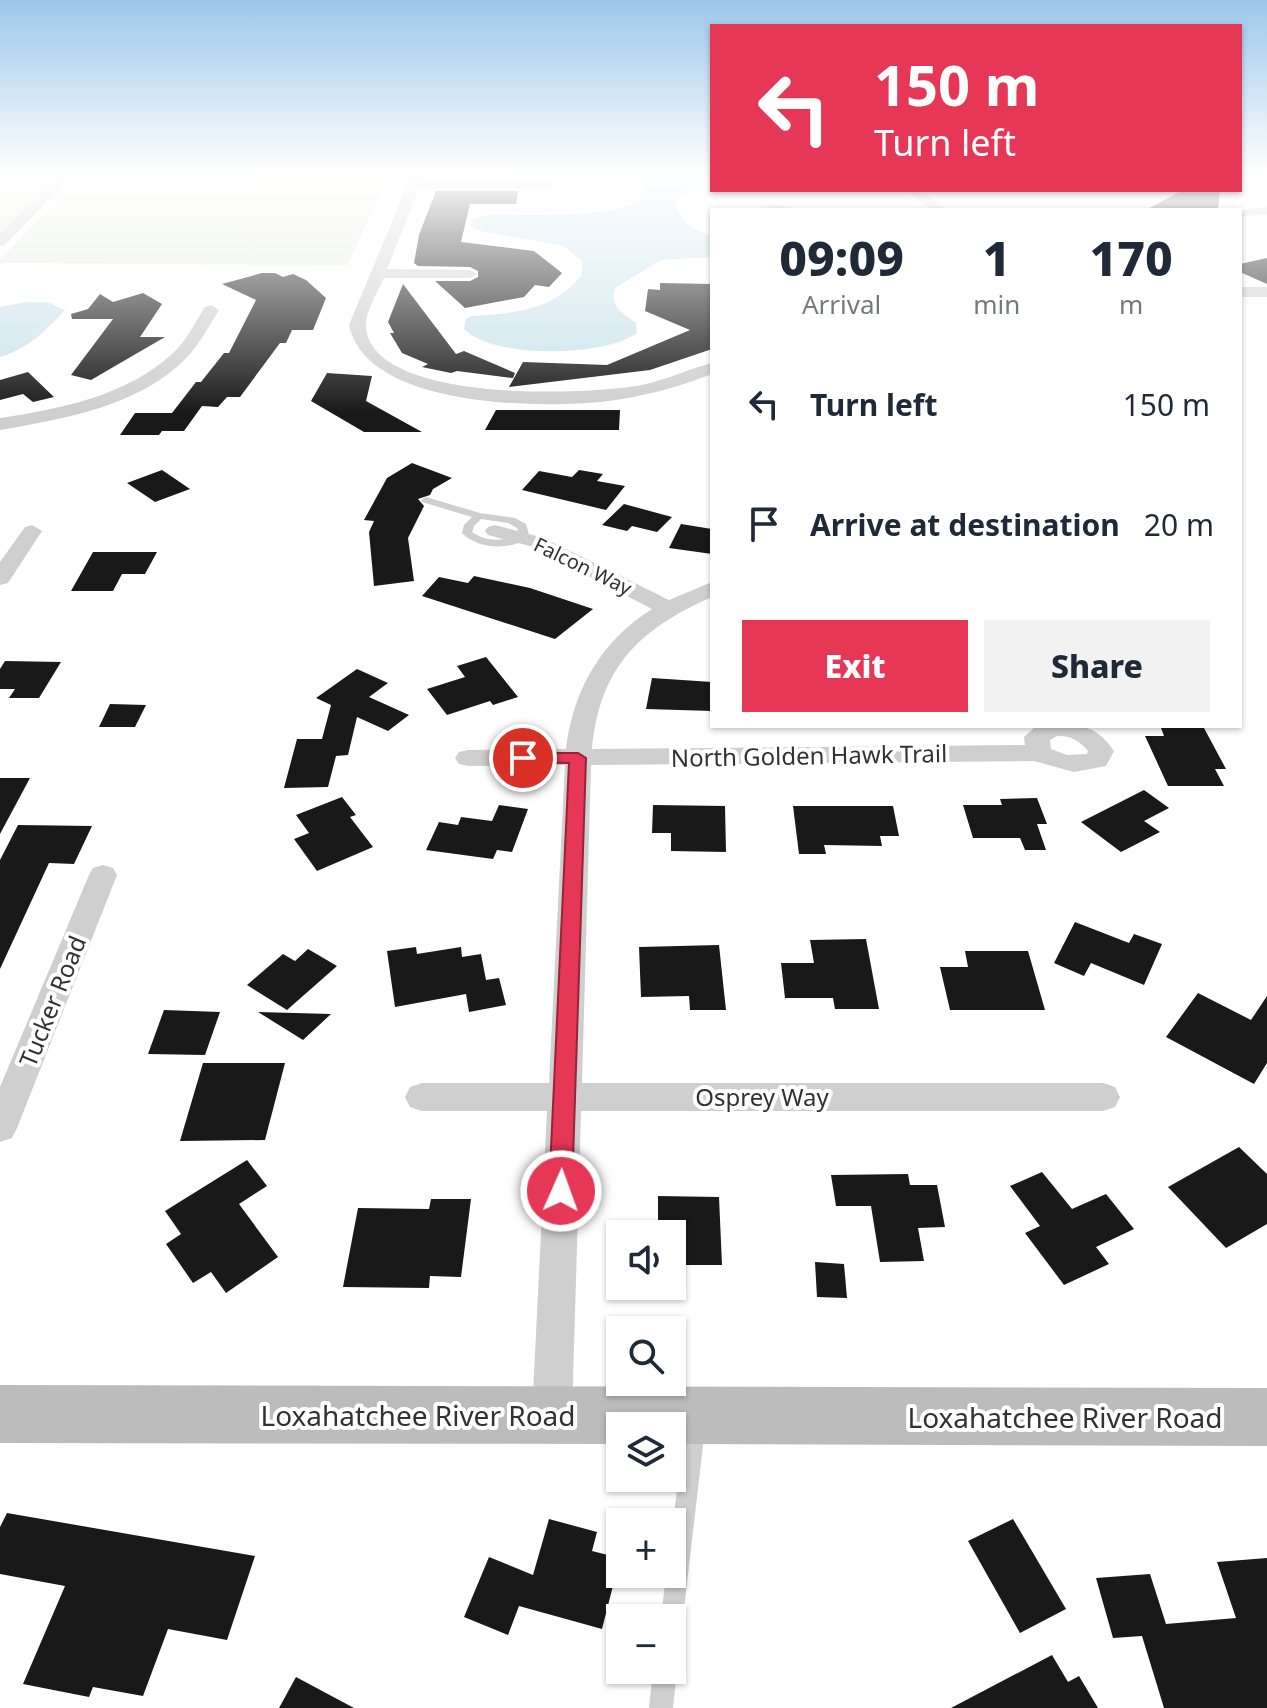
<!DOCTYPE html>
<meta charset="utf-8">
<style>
body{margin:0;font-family:"Noto Sans",sans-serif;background:#f2f2f3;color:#1f2937;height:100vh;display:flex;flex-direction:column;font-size:30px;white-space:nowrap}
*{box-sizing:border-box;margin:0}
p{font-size:26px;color:#747a83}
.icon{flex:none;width:44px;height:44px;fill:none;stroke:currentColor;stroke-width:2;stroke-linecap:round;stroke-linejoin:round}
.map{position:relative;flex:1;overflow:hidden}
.panel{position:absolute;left:710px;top:208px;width:532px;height:520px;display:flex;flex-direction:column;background:#fff;border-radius:0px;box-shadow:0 2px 6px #0004}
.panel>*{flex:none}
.top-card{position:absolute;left:710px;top:24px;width:532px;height:168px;border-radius:0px;box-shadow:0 2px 6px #0004;background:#e73757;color:#fff;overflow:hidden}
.buttons{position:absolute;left:606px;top:1220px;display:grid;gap:16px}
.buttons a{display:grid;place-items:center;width:80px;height:80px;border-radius:0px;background:#fff;box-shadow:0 2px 6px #0004;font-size:40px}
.pin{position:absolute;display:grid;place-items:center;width:68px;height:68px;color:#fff;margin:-34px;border:4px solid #fff;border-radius:50%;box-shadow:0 2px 8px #0007}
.me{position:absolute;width:88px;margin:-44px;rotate:2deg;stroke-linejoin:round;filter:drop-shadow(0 0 6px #0008)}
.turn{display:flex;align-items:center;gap:28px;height:168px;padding:0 32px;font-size:36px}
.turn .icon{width:104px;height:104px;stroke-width:2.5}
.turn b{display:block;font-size:56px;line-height:68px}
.eta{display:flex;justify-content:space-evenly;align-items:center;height:136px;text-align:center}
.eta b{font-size:48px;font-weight:800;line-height:56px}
.cta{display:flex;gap:16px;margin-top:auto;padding:16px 32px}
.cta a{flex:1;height:92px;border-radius:0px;background:#e73757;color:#fff;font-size:32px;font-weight:800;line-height:92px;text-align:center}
.cta a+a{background:#f2f2f3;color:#1f2937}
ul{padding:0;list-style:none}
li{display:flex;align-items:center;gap:24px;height:120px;padding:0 32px}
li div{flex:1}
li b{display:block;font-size:30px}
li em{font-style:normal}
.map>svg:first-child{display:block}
.green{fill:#e7ecde}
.water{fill:#cbe3ec}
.building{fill:#191919}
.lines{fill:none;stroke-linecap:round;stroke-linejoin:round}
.path{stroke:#cfcfcf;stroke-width:2;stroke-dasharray:2 2;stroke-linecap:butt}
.lane{fill:#cfcfcf;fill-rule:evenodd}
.street{fill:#cfcfcf;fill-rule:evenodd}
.secondary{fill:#bcbcbc;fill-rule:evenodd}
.route{fill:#e73757;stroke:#962439;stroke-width:2}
.labels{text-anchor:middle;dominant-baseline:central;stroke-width:8;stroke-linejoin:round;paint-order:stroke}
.far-street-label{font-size:20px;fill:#323232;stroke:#fff}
.street-label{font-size:24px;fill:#323232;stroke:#fff}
.near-street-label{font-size:28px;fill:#323232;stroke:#fff}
</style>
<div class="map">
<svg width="1267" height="1708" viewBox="0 0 1267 1708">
<rect width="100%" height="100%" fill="#fff"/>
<g class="green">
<polygon points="0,174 390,174 347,265 0,263 0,259 60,199 0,199"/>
<polygon points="0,201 36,201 0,236"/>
</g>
<g class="water">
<path d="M646,174H712V179L695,186L677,200L676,208C685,224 694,231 712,235V257L661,260L615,288C609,305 623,314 636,323L637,333C605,357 492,359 464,329L466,319L471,316C514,313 553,311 582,275V261L563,246L481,231L470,226L471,221C486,211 503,215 520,215C545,215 613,216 633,203C640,198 645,191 649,183Z"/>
<path d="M26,302H47L65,310C46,331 27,349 0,357V307Z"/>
</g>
<g class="building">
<polygon points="1183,190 1220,190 1218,210 1146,210"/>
<polygon points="436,191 518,191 516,204 470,204 461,242 534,251 562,273 549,287 535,285 524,297 465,308 435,281 470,281 478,277 478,271 470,267 418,266 414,263 419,235"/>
<polygon points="1267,258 1267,284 1240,272 1240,264"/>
<polygon points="262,273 275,273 283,277 293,274 306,280 326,298 313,330 292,330 286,343 280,343 240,397 227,397 218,407 202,406 184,431 162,431 159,435 120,435 135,413 172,413 196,382 201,382 224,353 229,353 256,300 222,284"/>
<polygon points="660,283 712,284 712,349 650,370 509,387 523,362 607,365 690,330 645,311 648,289 660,290"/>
<polygon points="403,284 456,354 464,351 515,373 513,378 457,371 451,373 422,367 428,364 402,353 390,333 394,333 388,322"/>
<polygon points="143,293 162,304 140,337 165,337 91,380 71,375 113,319 72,319 71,314 88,309 100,294 113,302"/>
<polygon points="28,372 54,397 33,402 23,394 0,400 0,380"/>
<polygon points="327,373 372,376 366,401 422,432 364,432 311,401"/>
<polygon points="496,410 620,410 619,430 485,430"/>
<polygon points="412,463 452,478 433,489 430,495 418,499 424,506 408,538 414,581 374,586 369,532 374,521 364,520 387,478"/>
<polygon points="162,470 190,489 155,502 127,483"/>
<polygon points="579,470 603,474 597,481 625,486 606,510 522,490 539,471 572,477"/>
<polygon points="624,504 672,517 657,532 632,526 627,531 602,525"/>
<polygon points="681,524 712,529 712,554 669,548"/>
<polygon points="93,552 157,552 145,574 122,574 113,591 71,591"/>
<polygon points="474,576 530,588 593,609 555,639 422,596 439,577 468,583"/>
<polygon points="486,657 518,697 493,705 490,701 447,715 427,689 465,677 457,666"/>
<polygon points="5,661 61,662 39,698 9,698 15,689 0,689 0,669"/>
<polygon points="357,669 388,683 369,697 409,715 388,731 357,717 348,755 336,756 328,787 284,788 297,739 322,739 331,705 316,698"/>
<polygon points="652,678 712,682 712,711 646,709"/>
<polygon points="110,704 146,705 135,727 99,727"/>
<polygon points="1161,728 1204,728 1226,769 1215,769 1224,786 1168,786 1145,736 1164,736"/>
<polygon points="0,778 30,778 0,834"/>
<polygon points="1144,790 1169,808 1144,821 1160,832 1121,852 1081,822"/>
<polygon points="342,797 356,815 350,817 373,847 317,871 294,839 309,833 296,815"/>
<polygon points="1037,798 1047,824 1037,824 1046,850 1025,850 1020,838 973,838 963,805 1002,805 1000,799"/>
<polygon points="499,805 528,809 512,852 497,850 493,859 426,850 439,822 458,825 461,817 492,821"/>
<polygon points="653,805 725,806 726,852 671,851 671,833 652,833"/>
<polygon points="793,806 893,806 899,836 880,836 882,846 824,845 826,854 799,854"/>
<polygon points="18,825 92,826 74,864 49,863 0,969 0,860"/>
<polygon points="1075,922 1129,943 1134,934 1162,944 1144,985 1091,963 1084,976 1054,963"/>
<polygon points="866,939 879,1009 835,1009 833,998 785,998 781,963 814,963 810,940"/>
<polygon points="719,945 726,1010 690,1010 689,996 641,997 639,947"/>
<polygon points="416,947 417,954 461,947 462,957 481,954 486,980 499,978 506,1005 469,1012 466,994 395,1007 387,951"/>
<polygon points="308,949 337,966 287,1010 247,985 283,954 295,961"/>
<polygon points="965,951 1028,951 1045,1010 950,1010 940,967 968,967"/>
<polygon points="1198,993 1251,1020 1267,996 1267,1063 1254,1084 1166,1037"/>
<polygon points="164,1010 220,1012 205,1055 148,1054"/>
<polygon points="258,1012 331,1014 303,1040"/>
<polygon points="203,1063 285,1063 265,1140 180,1141"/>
<polygon points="1239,1147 1267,1174 1267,1224 1226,1248 1168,1187"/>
<polygon points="247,1160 267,1186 239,1204 278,1257 226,1293 211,1272 193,1283 166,1244 181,1234 165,1211"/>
<polygon points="1042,1172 1072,1209 1106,1194 1134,1229 1096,1247 1109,1264 1064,1285 1025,1233 1040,1226 1010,1186"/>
<polygon points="908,1174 910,1185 937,1185 945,1227 918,1228 924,1261 880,1262 871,1206 836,1206 831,1175"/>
<polygon points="658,1196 719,1197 722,1265 672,1265 672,1234 658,1234"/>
<polygon points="431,1199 471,1199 461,1277 430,1276 429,1288 343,1287 358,1208 429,1209"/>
<polygon points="815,1262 844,1264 847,1298 817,1297"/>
<polygon points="7,1513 255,1556 227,1640 168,1629 143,1696 93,1687 89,1697 23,1684 65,1586 0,1574 0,1527"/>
<polygon points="549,1519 597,1532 592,1551 620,1558 602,1629 519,1606 508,1635 464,1617 489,1557 533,1575"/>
<polygon points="1013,1519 1066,1609 1020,1633 968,1541"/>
<polygon points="1267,1558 1267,1708 1164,1708 1142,1636 1113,1638 1096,1578 1150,1574 1166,1624 1236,1618 1217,1562"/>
<polygon points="1052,1655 1068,1682 1079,1676 1098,1708 951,1708"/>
<polygon points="296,1677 354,1708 279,1708"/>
</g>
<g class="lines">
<polyline class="path" points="0,175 41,175"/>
<g class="lane">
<path d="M426,497L480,513L515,518L526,524L530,538C510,550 479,550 462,533L464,525L472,517L422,502L421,500ZM481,519L508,523L517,528L519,536C502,540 488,543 472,532L474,526Z"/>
<polygon points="695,1418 702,1421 705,1428 683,1618 680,1626 672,1629 672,1618 661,1618 666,1574 672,1574 672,1529 685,1428 688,1421"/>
<polygon points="672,1661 677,1670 673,1708 649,1708 653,1670 672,1670"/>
</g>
<g class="street">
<polygon points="61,174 74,174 5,245 0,246 0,234"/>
<path d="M412,174H424L422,180H552L558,184L552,188H419L387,269L470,270L477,274L470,278H384C378,291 364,314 366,329C376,404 589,395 642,385C666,380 688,369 712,363V374C676,388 638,398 600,402C535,408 366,407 349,325Z"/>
<polygon points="907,190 922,190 946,210 931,210"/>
<polygon points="772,204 790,207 792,210 767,210 767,205"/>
<polygon points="1267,207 1267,215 1240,216 1240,210 1235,210"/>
<rect x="1240" y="287" width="27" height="10"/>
<path d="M211,305L219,310C209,326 200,343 188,356C142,406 63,419 0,430V418C60,409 127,396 173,353C187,340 195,322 205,307Z"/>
<polygon points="32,525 42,531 8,583 0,585 0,562 25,527"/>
<path d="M495,525L544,538L669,600L712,582V597C639,629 600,667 592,749L1025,745L1024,737L1036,726C1071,726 1092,718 1114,751L1106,766L1074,772L1034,761L591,765L582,1083H1103L1115,1087L1120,1097L1115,1107L1103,1111H581L572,1415L566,1429L552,1435L538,1429L532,1415L547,1111H422L410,1107L405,1097L410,1087L422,1083H549L565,765L468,766L459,764L455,758L459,752L468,750L566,749C573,690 601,641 652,609L530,546L488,535L485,531L488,527ZM1057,736C1070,735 1080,741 1088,751L1087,754L1067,755L1051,749L1050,740Z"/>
<polygon points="103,865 113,868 117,875 17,1128 12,1138 0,1142 0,1087 89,875 93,868"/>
</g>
<polygon class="secondary" points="0,1385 1267,1388 1267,1446 672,1444 672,1426 620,1426 620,1444 0,1443"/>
</g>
<linearGradient id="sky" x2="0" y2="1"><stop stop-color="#9cc7ea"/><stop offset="0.42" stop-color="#fff"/><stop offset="1" stop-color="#fff" stop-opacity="0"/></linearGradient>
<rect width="1267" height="413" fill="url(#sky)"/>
<polygon class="route" points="523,753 578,753 586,758 572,1191 569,1198 561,1201 552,1198 549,1191 569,763 517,762 514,758"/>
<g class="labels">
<g class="far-street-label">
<text transform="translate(583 566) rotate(26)">Falcon Way</text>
</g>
<g class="street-label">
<text transform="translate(809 755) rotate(-1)">North Golden Hawk Trail</text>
<text transform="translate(52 1001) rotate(-68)">Tucker Road</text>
<text x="762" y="1096">Osprey Way</text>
</g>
<g class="near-street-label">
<text x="418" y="1415">Loxahatchee River Road</text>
<text x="1065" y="1417">Loxahatchee River Road</text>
</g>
</g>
</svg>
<div class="buttons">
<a><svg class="icon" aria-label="sound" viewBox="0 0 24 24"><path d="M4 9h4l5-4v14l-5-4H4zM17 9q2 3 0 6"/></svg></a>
<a><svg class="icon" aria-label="search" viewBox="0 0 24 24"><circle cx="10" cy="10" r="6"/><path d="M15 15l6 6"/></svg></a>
<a><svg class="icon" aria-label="layers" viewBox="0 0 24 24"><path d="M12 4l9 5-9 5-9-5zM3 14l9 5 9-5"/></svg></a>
<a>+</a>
<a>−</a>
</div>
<div class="pin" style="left:523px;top:758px;background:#d93025"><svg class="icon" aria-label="arrive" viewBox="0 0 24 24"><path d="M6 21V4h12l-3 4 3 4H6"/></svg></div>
<svg class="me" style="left:561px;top:1191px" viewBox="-20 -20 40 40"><circle r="17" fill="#e73757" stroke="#fff" stroke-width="3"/><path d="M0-11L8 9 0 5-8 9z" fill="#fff"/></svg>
<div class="top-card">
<div class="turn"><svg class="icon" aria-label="left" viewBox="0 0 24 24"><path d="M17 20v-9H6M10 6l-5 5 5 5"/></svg><div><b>150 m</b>Turn left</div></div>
</div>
<section class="panel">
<div class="eta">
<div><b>09:09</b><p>Arrival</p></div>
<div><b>1</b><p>min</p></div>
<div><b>170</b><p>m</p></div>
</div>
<ul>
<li><svg class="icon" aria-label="left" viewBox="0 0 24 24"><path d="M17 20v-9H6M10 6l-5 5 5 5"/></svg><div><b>Turn left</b></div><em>150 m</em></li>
<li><svg class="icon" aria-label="arrive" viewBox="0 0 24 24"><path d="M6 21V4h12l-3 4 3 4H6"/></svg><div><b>Arrive at destination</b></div><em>20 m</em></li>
</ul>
<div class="cta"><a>Exit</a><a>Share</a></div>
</section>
</div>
